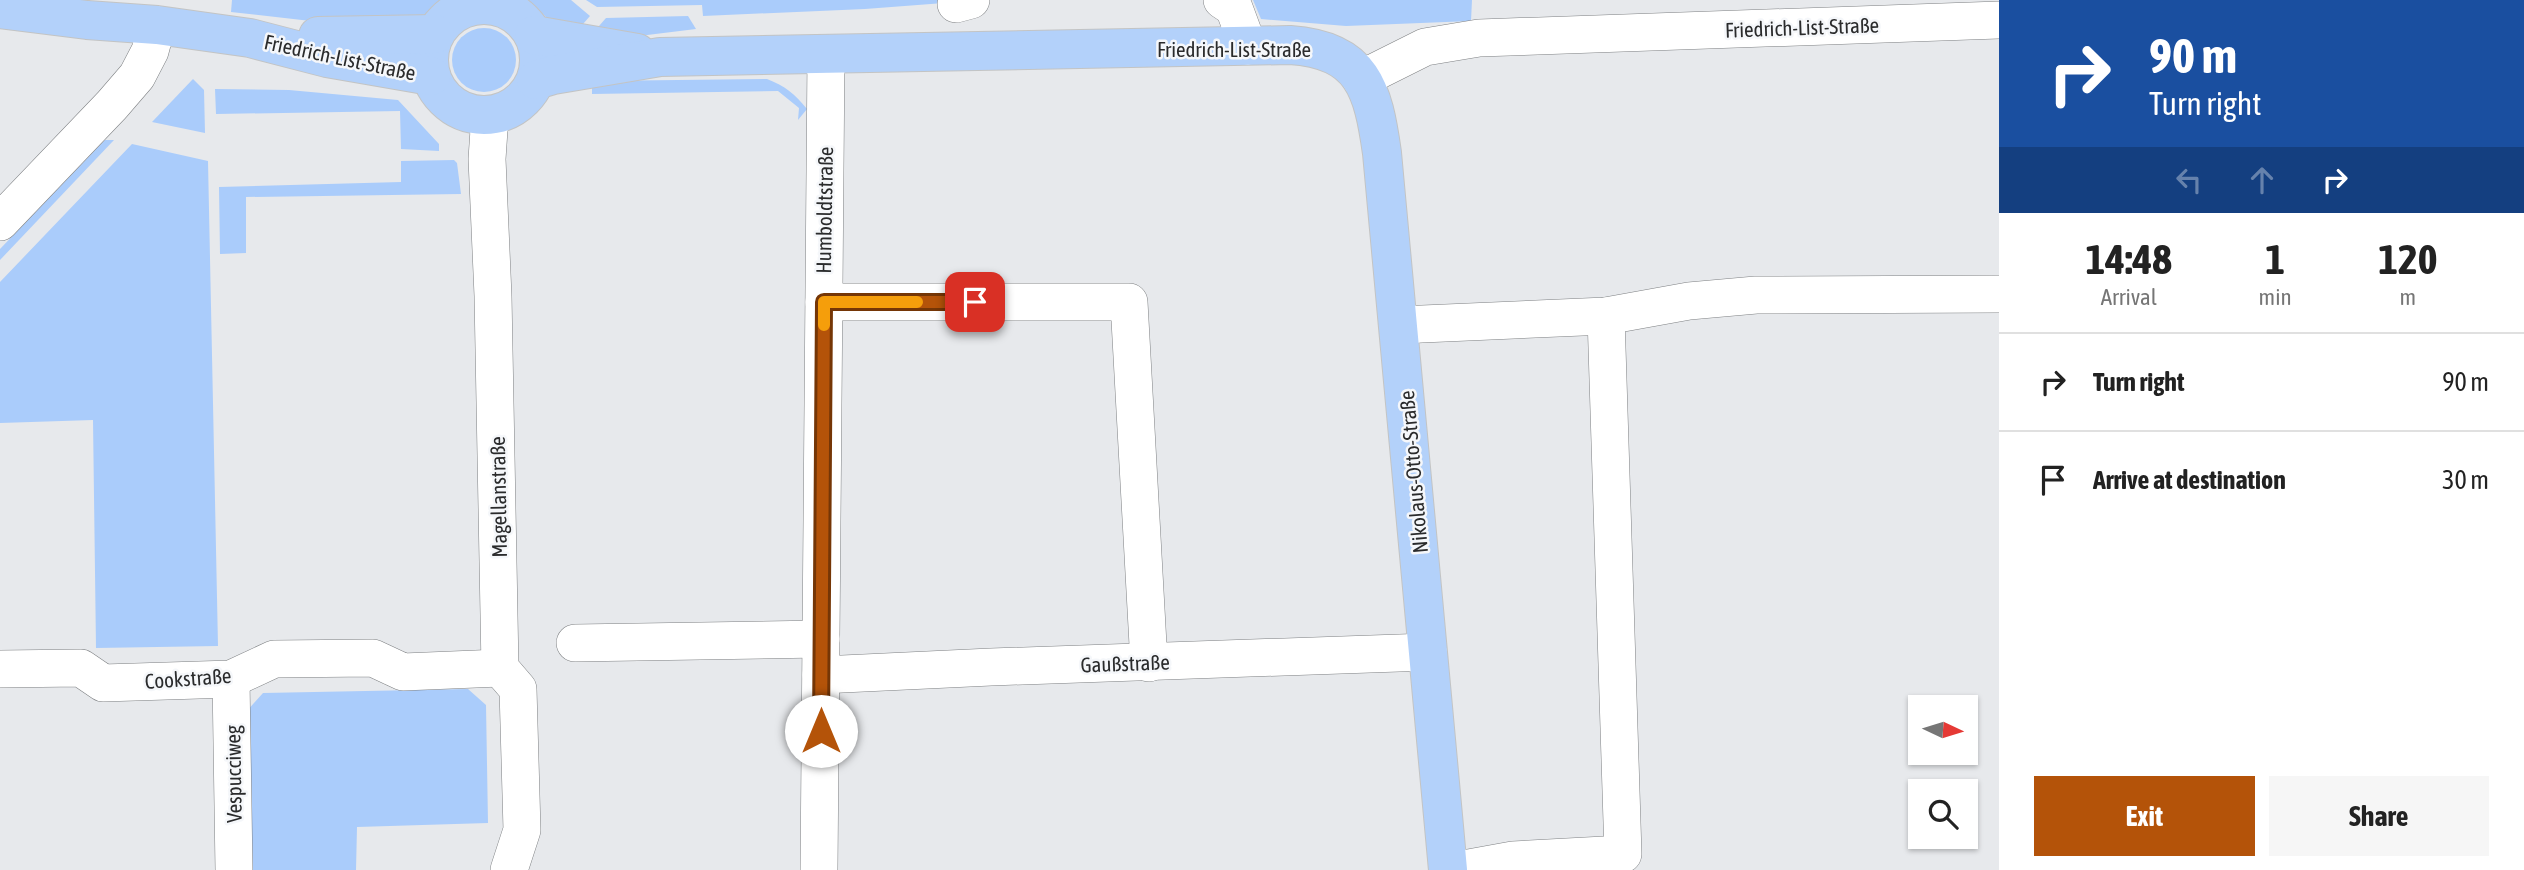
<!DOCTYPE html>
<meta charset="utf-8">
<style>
body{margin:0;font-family:"Asap Condensed",sans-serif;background:#f6f6f6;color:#222;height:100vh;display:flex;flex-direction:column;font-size:26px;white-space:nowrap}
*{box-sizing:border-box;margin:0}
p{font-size:23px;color:#767676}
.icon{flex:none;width:38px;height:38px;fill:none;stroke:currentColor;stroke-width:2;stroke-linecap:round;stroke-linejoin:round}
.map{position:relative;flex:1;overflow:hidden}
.details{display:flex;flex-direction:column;background:#fff;width:525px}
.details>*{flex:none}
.hud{background:#1a4fa0;color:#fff;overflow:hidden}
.needle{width:46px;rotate:94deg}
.fabs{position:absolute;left:1908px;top:695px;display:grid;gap:14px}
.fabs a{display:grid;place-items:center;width:70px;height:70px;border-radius:0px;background:#fff;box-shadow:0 2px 5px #0004;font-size:35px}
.pin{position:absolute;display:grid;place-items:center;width:60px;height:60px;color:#fff;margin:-30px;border-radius:14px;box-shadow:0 4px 10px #0006}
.me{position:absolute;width:77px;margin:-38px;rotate:0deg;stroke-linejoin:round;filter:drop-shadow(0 0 5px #0008)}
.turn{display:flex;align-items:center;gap:24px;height:147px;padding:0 35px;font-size:32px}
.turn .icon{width:91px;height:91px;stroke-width:2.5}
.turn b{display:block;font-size:49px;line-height:60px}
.lanes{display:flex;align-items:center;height:66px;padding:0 35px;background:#0003;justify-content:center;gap:35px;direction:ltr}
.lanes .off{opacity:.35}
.eta{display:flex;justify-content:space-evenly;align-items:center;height:119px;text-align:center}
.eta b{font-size:42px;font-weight:700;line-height:49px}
.button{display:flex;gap:14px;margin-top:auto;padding:14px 35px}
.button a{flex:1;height:80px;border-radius:0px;background:#b45309;color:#fff;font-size:28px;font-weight:700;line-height:80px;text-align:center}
.button a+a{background:#f6f6f6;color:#222}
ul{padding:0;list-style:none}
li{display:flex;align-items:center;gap:21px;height:98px;padding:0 35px;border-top:2px solid #e0e0e0}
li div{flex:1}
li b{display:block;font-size:26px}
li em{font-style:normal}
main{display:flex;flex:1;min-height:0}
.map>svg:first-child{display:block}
.green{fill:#aaccfb}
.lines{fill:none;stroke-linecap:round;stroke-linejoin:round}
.minor-casing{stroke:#7e8083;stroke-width:38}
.major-casing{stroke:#c3c4c4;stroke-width:40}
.minor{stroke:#fff;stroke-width:37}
.major{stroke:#b3d1fa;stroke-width:38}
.route-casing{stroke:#753606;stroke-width:18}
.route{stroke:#b45309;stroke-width:12}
.slow{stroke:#f59e0b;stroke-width:12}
.labels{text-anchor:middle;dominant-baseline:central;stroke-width:5;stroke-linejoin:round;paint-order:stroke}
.street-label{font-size:21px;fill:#2a2b2c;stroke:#f5f7fa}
</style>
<main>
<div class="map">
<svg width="1999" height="870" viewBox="0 0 1999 870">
<rect width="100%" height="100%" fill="#e7e9ec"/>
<g class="green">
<polygon points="232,0 447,0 422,19 363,27 231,12"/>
<polygon points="528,0 571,0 590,16 576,32 548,19"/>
<polygon points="586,0 944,0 944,3 865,9 703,16 702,5 597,7"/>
<polygon points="1253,0 1472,0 1471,21 1346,26 1261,19"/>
<polygon points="688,16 696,29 631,37 592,34 606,18"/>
<circle cx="484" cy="60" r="32"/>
<polygon points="193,79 204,90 205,133 152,122"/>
<path d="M767,79C785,86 795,94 807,109L798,120L799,108L778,91L592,94V81Z"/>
<polygon points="215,89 289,90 398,100 439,144 439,151 401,149 400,111 216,114"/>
<polygon points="105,140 114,140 0,260 0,249"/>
<polygon points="132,144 208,161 218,646 96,648 93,420 0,423 0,282"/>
<polygon points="454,160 457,163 461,194 246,197 246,253 220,254 219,187 401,182 401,161"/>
<polygon points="468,689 486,705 488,823 357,827 356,870 250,870 245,713 263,693"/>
</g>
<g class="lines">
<defs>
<g id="minor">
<polyline points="1222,0 1234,8 1248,46"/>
<polyline points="956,4 971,0"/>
<polyline points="1361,79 1425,47 1479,38 1999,20"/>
<polyline points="490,115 487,159 493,296 500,668 518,689 522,830 509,870"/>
<polyline points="0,222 112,105 137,76 150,51 157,25"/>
<polyline points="824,302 1129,302 1149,663"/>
<polyline points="1399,325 1606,316 1689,301 1756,295 1999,294"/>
<polyline points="575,643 821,639"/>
<polyline points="0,669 81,668 103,683 231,679 274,659 373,658 403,672 500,668"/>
<polyline points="821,675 991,667 1428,652"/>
<polyline points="231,679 234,870"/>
<polyline points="819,870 826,55"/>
<polyline points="1458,870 1513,860 1623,854 1606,316"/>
</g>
<g id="major">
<circle cx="484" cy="60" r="55"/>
<polyline points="0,9 87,20 157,25 250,38 327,58 431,76"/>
<polyline points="534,35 637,53"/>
<polyline points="318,36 435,34"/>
<path d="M536,80L553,75L660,57L1290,45C1363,50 1373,89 1382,153L1448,870"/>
</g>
</defs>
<use href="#minor" class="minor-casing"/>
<use href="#major" class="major-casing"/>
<use href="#minor" class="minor"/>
<use href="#major" class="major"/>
</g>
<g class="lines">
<defs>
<polyline id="route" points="821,731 824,302 975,302"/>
</defs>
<use href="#route" class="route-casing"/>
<use href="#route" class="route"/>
<polyline class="slow" points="824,325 824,302 917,302"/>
</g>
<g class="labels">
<g class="street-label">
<text transform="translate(1802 27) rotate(-2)">Friedrich-List-Straße</text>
<text x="1234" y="49">Friedrich-List-Straße</text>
<text transform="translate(340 57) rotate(12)">Friedrich-List-Straße</text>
<text transform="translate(824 210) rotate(-89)">Humboldtstraße</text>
<text transform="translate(1413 472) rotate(-95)">Nikolaus-Otto-Straße</text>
<text transform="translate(498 497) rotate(-91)">Magellanstraße</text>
<text transform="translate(1125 663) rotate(-2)">Gaußstraße</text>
<text transform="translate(188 678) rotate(-4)">Cookstraße</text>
<text transform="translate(233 774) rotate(-91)">Vespucciweg</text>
</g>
</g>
</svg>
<div class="fabs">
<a><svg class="needle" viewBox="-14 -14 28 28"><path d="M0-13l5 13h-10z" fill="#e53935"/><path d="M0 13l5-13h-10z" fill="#767676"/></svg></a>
<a><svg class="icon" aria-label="search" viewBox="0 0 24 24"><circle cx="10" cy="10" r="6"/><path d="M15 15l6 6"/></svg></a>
</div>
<div class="pin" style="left:975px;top:302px;background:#d93025"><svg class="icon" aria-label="arrive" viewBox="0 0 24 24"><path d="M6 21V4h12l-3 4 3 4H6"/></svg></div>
<svg class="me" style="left:821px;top:731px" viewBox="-20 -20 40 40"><circle r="19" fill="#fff"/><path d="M0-13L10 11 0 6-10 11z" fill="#b45309"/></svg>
</div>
<section class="details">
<div class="hud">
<div class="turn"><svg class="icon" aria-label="right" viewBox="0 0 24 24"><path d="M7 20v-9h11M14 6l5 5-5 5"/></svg><div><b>90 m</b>Turn right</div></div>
<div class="lanes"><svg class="icon off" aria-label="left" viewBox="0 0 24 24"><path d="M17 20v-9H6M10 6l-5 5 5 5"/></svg><svg class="icon off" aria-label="ahead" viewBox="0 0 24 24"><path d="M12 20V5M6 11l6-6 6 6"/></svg><svg class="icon" aria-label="right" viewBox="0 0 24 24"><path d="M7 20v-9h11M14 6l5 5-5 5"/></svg></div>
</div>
<div class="eta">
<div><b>14:48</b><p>Arrival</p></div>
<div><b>1</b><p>min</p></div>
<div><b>120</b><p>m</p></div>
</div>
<ul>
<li><svg class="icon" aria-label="right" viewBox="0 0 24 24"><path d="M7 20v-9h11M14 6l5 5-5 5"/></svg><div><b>Turn right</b></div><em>90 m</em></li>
<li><svg class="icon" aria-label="arrive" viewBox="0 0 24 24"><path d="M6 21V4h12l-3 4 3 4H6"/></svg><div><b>Arrive at destination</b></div><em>30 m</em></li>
</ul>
<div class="button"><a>Exit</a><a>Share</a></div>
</section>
</main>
